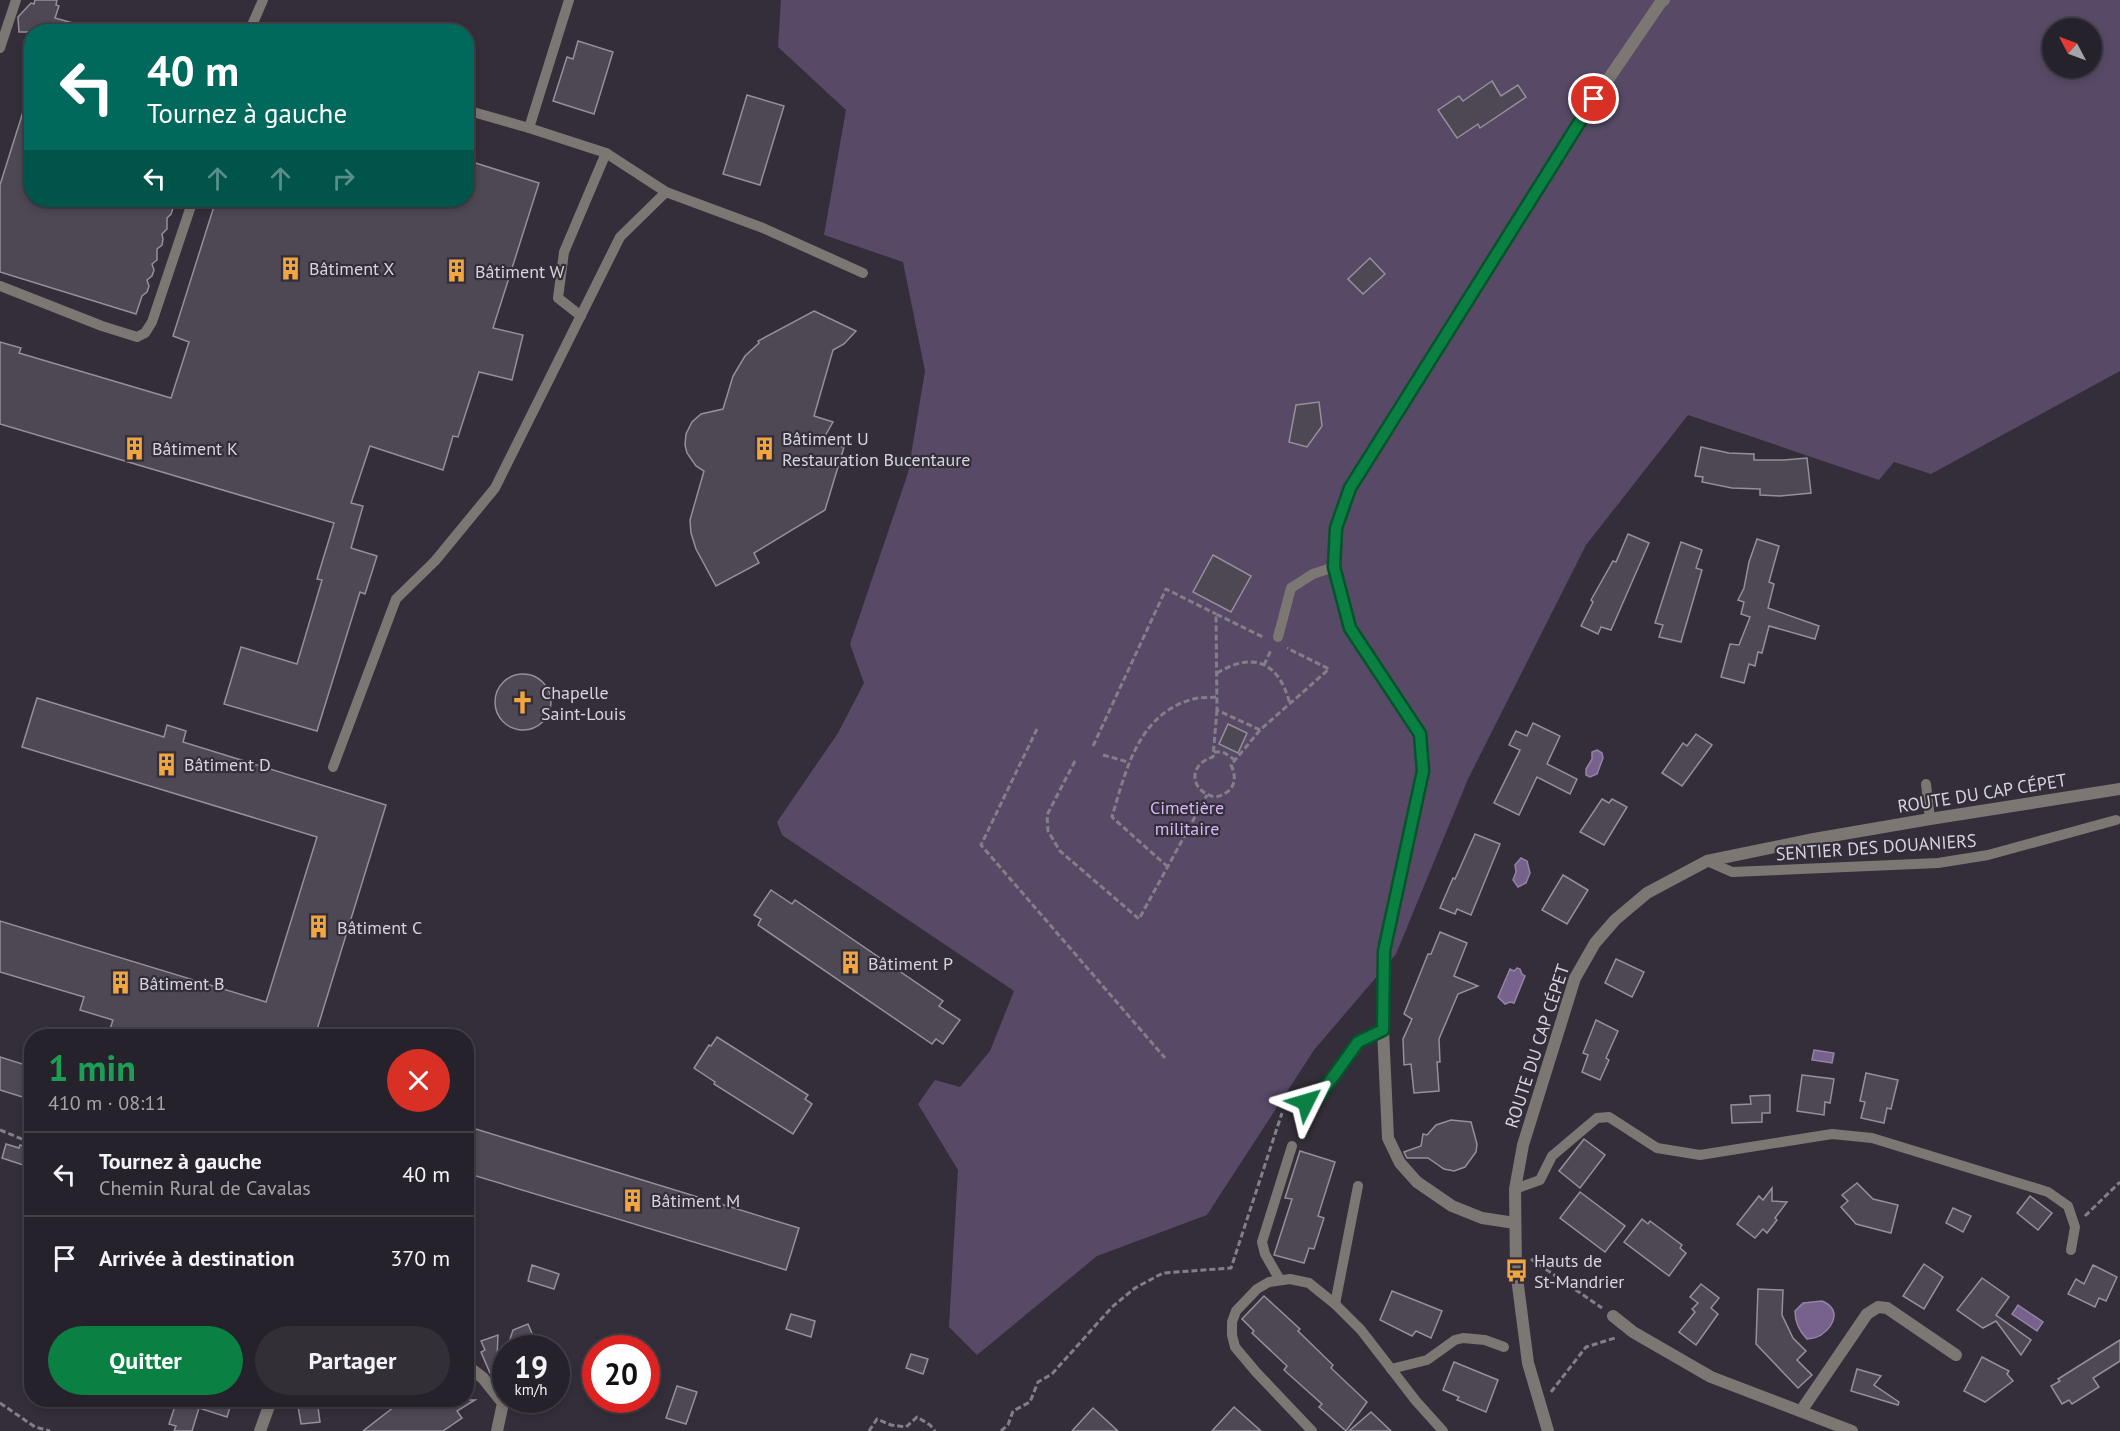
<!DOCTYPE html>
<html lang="fr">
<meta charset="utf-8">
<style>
body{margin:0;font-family:"PT Sans",sans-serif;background:#322f37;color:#f1f3f6;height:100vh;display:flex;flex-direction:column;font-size:22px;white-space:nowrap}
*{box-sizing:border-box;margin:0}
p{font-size:20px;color:#a4a4a9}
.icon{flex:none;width:33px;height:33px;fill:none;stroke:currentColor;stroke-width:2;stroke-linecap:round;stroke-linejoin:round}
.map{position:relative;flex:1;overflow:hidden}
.drawer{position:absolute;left:24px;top:1029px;width:450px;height:378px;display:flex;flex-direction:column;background:#26222b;border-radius:24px;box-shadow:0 3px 9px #0003,0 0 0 2px #423f47}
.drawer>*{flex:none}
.hud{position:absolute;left:24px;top:24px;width:450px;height:183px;border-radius:24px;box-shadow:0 3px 9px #0003,0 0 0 2px #423f47;background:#00695c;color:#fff;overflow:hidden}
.needle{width:39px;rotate:311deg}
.buttons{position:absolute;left:2042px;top:18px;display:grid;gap:12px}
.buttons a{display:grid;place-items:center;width:60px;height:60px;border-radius:50%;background:#26222b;box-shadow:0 3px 9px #0003,0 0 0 2px #423f47;font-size:30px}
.speed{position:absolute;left:492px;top:1335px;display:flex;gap:12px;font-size:30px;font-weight:700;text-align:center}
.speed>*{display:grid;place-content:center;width:78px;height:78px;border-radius:50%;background:#26222b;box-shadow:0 3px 9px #0003,0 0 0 2px #423f47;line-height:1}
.speed small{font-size:15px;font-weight:400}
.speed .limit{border:9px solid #d22;background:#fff;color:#111}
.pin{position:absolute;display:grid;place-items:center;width:51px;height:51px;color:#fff;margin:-26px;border:3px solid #fff;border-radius:50%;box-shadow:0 2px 6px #0007}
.me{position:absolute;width:66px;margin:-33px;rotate:50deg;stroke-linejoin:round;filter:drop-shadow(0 0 4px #0008)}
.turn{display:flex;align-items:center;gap:21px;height:126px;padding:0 24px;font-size:27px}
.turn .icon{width:78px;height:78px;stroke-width:2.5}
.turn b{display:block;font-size:42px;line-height:51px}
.lanes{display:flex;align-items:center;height:57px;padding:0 24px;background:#0003;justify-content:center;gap:30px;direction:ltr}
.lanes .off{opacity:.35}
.round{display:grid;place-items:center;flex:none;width:63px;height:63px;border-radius:32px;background:#322f37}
.head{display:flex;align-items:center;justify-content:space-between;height:102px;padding:0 24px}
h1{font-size:36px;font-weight:700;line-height:45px;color:#1e9e55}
.primary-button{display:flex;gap:12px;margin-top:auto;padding:12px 24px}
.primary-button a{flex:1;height:69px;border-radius:36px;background:#0b8043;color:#fff;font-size:24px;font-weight:700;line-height:69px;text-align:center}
.primary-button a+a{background:#322f37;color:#f1f3f6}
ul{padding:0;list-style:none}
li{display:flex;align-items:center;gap:18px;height:84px;padding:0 24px;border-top:2px solid #423f47}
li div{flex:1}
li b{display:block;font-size:22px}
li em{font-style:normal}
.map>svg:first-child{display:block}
.green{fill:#584a67;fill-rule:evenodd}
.water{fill:#77628d;stroke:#9484a4;stroke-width:1.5}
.building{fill:#4d4853;stroke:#958f9b;stroke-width:1.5}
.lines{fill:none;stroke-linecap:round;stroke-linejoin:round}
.path{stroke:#837f88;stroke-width:3;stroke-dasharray:6 3;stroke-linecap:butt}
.lane{stroke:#7c7772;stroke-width:10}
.street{stroke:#7c7772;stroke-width:12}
.route-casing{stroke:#07532c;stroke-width:15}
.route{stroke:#0b8043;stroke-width:10}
.labels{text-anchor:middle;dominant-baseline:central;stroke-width:4.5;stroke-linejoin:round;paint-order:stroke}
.poi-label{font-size:18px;fill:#d7d4db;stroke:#332e39;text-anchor:start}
.street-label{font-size:18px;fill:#d7d4db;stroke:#332e39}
.park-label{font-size:18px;fill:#d6b5f9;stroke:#332e39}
</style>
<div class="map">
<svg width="2120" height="1431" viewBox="0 0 2120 1431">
<rect width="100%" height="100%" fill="#332e39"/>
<path class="green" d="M781,0H2120V371L1931,474L1894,462L1879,480L1688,415L1586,545L1468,779L1396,954L1314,1050L1207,1215L1097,1256L977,1355L949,1327L958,1170L918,1104L935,1080L960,1087L990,1051L1014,991L782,835L777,822L838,733L864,683L850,644L908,473L925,371L903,262L824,235L846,110L778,47ZM2052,28H2091V68H2052Z"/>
<g class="water">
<polygon points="1597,750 1602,753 1603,758 1597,774 1590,777 1586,775 1586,769 1592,759 1592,752"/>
<polygon points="1521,858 1527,861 1530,873 1526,883 1518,887 1513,880 1516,872 1515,865"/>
<polygon points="1517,968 1520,969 1522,974 1525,976 1514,1003 1510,1002 1505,1004 1498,997 1510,969 1514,971"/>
<polygon points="1814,1050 1834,1053 1832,1063 1812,1060"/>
<path d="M1822,1301C1841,1309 1835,1325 1821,1335C1817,1338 1812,1338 1807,1339C1799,1331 1795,1322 1795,1311L1803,1303Z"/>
<polygon points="2018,1305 2043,1322 2037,1331 2012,1314"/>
</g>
<g class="building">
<polygon points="35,0 57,0 56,5 59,6 55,18 87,27 86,32 19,32 18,17 31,3 34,4"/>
<polygon points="578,41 613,52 594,114 553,101 567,57 573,59"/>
<polygon points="1492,81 1501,96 1518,85 1526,97 1480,128 1478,124 1457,138 1438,110 1459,96 1463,101"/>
<polygon points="747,95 784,106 760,185 723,174"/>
<polygon points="28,96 32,97 32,200 171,200 173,208 171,214 167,218 167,229 162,234 163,239 162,245 157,249 157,260 152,264 154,270 152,276 147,280 149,286 147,292 142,296 136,314 0,272 0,185"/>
<polygon points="466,160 539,183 493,328 523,335 512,380 479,372 458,437 453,436 443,470 370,446 351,503 363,506 351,548 377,556 365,594 360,592 317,731 224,704 241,647 297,664 322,580 317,579 334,523 0,424 0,342 21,348 19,353 171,398 189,342 173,336 216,200 466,200"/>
<polygon points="1370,258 1385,274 1363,294 1348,279"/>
<polygon points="814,311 856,331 844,344 833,350 814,416 833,422 821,443 844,447 825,510 754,553 759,563 716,586 696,549 691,533 690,520 704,471 696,466 687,453 685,445 686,434 692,422 701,414 723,409 733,376 745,356 759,343 758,341"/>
<polygon points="1319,402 1322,426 1307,447 1289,442 1296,405"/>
<polygon points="1701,447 1729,453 1754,454 1754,460 1784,460 1807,458 1811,493 1780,496 1760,495 1760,489 1732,488 1702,482 1703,477 1695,476"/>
<polygon points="1628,534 1649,543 1611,630 1601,627 1598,634 1581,626 1593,602 1591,600 1613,561 1616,562"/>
<polygon points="1757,539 1779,546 1769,582 1774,584 1768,608 1819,626 1815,639 1769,626 1762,653 1758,652 1755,666 1749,664 1744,683 1721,677 1730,644 1739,645 1750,617 1741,614 1744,602 1738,600 1744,588 1749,562"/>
<polygon points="1681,542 1702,550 1696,568 1702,570 1681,642 1659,637 1663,625 1655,623"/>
<polygon points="1213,555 1251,576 1231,612 1193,592"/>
<circle cx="523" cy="702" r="28"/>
<polygon points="37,698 164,737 167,725 186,731 183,742 386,805 315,1036 135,1036 110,1029 113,1020 80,1010 84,997 0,972 0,921 266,1002 317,837 22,747"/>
<polygon points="1533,723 1560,736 1547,764 1577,779 1570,794 1537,777 1519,815 1494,803 1520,750 1509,745 1516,731 1527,736"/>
<polygon points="1228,724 1247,733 1238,753 1219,744"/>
<polygon points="1696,734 1712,745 1682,786 1662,773 1683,743 1687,746"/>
<polygon points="1602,799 1609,803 1612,799 1627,807 1604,845 1580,832"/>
<polygon points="1475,834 1500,844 1471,915 1457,909 1455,914 1440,908 1453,878 1455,879"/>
<polygon points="1563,875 1588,890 1567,924 1542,910"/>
<polygon points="771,890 792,904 795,900 943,1001 939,1006 960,1020 943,1044 936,1039 932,1044 758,925 761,919 754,915"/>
<polygon points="1440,932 1467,943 1454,976 1478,986 1458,994 1439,1039 1440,1062 1437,1062 1439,1091 1414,1093 1411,1064 1404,1065 1403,1039 1412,1019 1404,1014 1428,954 1431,954"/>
<polygon points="1616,959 1644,972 1632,997 1605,983"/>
<polygon points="1596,1020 1618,1031 1606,1058 1609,1060 1600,1080 1582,1072 1588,1055 1583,1053"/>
<polygon points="717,1037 808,1095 805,1099 812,1104 793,1134 714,1084 715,1082 694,1068 709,1045 711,1046"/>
<polygon points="0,1057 32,1067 32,1100 0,1090"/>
<polygon points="1866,1073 1898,1080 1891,1109 1887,1108 1884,1123 1861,1118 1865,1102 1860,1101"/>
<polygon points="1802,1075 1834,1079 1830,1103 1825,1102 1824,1115 1797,1111"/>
<polygon points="1770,1095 1770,1113 1762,1113 1762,1122 1732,1123 1731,1105 1751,1104 1750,1096"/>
<polygon points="1451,1120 1471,1122 1477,1144 1476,1152 1465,1167 1454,1171 1444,1169 1428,1158 1407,1158 1404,1152 1421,1146 1423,1134 1427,1135 1436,1125"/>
<polygon points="466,1126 799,1228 786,1270 466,1173"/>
<polygon points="1584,1139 1605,1155 1580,1188 1559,1171"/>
<polygon points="6,1144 19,1148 20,1145 32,1149 32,1168 2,1158"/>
<polygon points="1300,1151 1335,1162 1318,1216 1324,1218 1314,1249 1309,1248 1304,1263 1274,1255 1292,1199 1285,1198"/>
<polygon points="1857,1183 1873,1199 1898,1205 1891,1233 1856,1224 1841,1207 1848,1201 1842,1195"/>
<polygon points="1772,1188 1772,1201 1787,1202 1775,1218 1777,1220 1767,1233 1763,1229 1755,1238 1737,1224 1759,1196 1763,1200"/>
<polygon points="1580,1192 1625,1226 1605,1252 1560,1218"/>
<polygon points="2030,1196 2052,1213 2038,1230 2017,1213"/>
<polygon points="1953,1208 1971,1216 1963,1232 1946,1223"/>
<polygon points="1642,1219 1648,1224 1650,1221 1682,1245 1680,1248 1686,1253 1669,1276 1624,1242"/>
<polygon points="1924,1264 1943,1277 1924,1309 1903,1296"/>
<polygon points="532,1265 559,1274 554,1289 528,1281"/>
<polygon points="2093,1265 2117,1277 2106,1301 2099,1298 2095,1307 2068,1294 2076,1279 2084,1284"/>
<polygon points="1982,1278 2009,1297 1996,1315 2031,1340 2021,1355 1996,1321 1983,1328 1957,1310"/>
<polygon points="1701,1284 1719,1298 1711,1308 1718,1314 1696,1345 1679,1332 1695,1312 1692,1309 1698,1303 1690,1297"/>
<polygon points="1758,1289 1783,1290 1782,1315 1793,1338 1806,1351 1797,1360 1812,1375 1798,1388 1756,1344"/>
<polygon points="1392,1291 1442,1311 1431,1338 1416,1331 1412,1336 1380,1320"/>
<polygon points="1264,1296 1300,1329 1298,1331 1333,1365 1331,1368 1367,1402 1346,1431 1319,1407 1322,1404 1284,1370 1287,1366 1252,1333 1254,1331 1242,1319"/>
<polygon points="791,1314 815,1321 811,1337 786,1329"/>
<polygon points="528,1324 538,1348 507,1348 513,1330"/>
<polygon points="498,1335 497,1357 496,1381 490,1373 481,1352 485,1350 481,1341"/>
<polygon points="2120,1340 2120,1361 2093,1378 2099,1387 2072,1404 2069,1400 2062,1404 2051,1386 2060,1381 2058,1379"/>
<polygon points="911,1354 928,1359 923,1374 906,1368"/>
<polygon points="1982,1357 2009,1371 2007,1374 2013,1381 1985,1402 1964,1391"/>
<polygon points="1454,1362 1498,1380 1486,1412 1457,1400 1459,1397 1443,1390"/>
<polygon points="1857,1369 1881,1376 1874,1385 1899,1402 1898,1405 1851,1391"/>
<polygon points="677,1386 697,1392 686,1424 666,1418"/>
<polygon points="177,1400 232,1400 227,1417 199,1408 192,1431 174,1431 176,1426 169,1424"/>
<polygon points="297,1400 317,1400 320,1422 301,1424"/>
<polygon points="403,1400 475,1400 457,1411 462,1418 443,1431 363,1431"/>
<polygon points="1234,1407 1261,1431 1212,1431"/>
<polygon points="1093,1408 1118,1431 1072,1431"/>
<polygon points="1371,1412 1391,1431 1349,1431"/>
</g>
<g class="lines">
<g class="path">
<polyline points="1264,665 1271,650"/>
<path d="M1217,673C1254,651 1279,662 1290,704"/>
<path d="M1217,710L1213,757C1188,764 1189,791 1215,797C1232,794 1239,781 1231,765L1260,730L1329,669L1287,648"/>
<polyline points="1037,729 981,845 1165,1058"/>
<polyline points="1260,730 1217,710 1216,614 1265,638"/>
<polyline points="1093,746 1166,589 1216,614"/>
<polyline points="1214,752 1223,752 1235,760"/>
<polyline points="1103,755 1128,762"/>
<polyline points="1075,761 1047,815 1048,831 1060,851 1139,919 1207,795"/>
<path d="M1168,867L1112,817C1126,770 1138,714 1193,699C1201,697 1209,698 1217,697"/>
<polyline points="0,1130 32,1143"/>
<polyline points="2085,1216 2120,1182"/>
<polyline points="1531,1259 1602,1308"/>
<polyline points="1551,1392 1586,1347 1615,1338"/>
<polyline points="0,1403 35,1427 50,1431"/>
<polyline points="869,1431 877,1419 891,1425 906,1427 917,1417 930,1425 935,1431"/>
<polyline points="1001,1431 1008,1425 1013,1411 1030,1402 1038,1382 1052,1374 1112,1307 1135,1288 1163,1273 1231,1268 1282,1113"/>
</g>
<g class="lane">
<polyline points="569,0 529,128 606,153 564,252 558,298 581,316"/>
<polyline points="249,32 263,0"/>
<polyline points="0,48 16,0"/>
<polyline points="466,110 529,128"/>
<polyline points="606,153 666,192"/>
<polyline points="0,286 102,326 137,337 145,333 152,322 193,200"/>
<polyline points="1278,637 1291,588 1313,574 1334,567"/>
<polyline points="333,767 396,599 435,561 495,488 620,237 666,192 763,228 863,273"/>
<polyline points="1926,784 1930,819"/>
<polyline points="1707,861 1732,872 1938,863 1988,855 2116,820"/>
<polyline points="1286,1101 1306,1102 1320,1094 1358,1042 1383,1030"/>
<polyline points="1515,1189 1540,1180 1552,1156 1597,1118 1609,1117 1657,1148 1700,1155 1832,1134 1872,1138 2048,1192 2068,1206 2075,1227 2071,1250"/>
<polyline points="1280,1280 1265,1254 1262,1242 1292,1146"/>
<polyline points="1335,1304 1358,1186"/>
<polyline points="1391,1369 1427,1360 1455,1340 1463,1338 1485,1340 1504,1347"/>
<polyline points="1312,1431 1256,1372 1235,1347 1232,1335 1232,1322 1236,1311 1257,1289 1269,1282 1290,1279 1309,1283 1335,1304 1361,1330 1416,1401 1443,1431"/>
</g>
<g class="street">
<polyline points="1515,1223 1482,1218 1452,1206 1417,1182 1400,1163 1388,1138 1383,1030 1384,951 1423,771 1420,734 1350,628 1334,567 1336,528 1350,488 1581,119 1661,2 1664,0"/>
<polyline points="1613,1316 1633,1332 1711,1377 1852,1431"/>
<polyline points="466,1365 483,1378 503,1403 497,1431"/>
<polyline points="1801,1411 1867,1314 1878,1307 1887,1308 1956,1355"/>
<polyline points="260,1431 269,1406 264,1400"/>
<polyline points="1548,1431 1528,1363 1516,1270 1515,1189 1523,1145 1575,978 1595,943 1615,920 1647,893 1707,861 1814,839 1930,819 2120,789"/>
</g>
</g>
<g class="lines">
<defs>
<polyline id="route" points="1306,1102 1320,1095 1358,1042 1383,1030 1384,951 1423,771 1420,734 1350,628 1334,567 1336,528 1350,488 1594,99"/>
</defs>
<use href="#route" class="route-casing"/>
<use href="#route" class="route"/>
</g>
<defs>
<symbol id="building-bare" viewBox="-9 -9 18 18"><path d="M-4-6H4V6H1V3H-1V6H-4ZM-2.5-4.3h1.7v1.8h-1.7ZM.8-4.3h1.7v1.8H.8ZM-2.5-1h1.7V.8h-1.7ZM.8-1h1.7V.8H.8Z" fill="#f1a640" stroke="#332e39" stroke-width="2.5" paint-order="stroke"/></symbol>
<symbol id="church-bare" viewBox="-9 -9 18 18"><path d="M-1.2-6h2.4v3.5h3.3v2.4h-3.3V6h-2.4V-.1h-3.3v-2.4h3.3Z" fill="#f1a640" stroke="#332e39" stroke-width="2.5" paint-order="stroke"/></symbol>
<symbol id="bus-bare" viewBox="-9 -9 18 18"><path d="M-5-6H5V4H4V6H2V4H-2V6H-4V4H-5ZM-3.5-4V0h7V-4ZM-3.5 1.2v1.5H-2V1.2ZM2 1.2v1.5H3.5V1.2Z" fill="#f1a640" stroke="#332e39" stroke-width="2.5" paint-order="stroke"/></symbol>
</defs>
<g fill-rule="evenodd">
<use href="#building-bare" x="274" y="252" width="33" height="33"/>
<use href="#building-bare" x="440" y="254" width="33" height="33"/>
<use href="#building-bare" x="118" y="432" width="33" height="33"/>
<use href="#building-bare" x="748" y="432" width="33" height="33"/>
<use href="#church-bare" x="506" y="686" width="33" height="33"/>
<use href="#building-bare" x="150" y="748" width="33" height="33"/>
<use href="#building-bare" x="302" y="910" width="33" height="33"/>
<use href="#building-bare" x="834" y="946" width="33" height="33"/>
<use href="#building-bare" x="104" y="966" width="33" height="33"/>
<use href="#building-bare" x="616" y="1184" width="33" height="33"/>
<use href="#bus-bare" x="1500" y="1254" width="33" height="33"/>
</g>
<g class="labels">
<g class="poi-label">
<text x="309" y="268">Bâtiment X</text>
<text x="475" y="271">Bâtiment W</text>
<text x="782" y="438">Bâtiment U<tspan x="782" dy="21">Restauration Bucentaure</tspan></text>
<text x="152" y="448">Bâtiment K</text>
<text x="541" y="692">Chapelle<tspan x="541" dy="21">Saint-Louis</tspan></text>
<text x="184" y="764">Bâtiment D</text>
<text x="337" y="927">Bâtiment C</text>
<text x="868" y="963">Bâtiment P</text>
<text x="139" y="983">Bâtiment B</text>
<text x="651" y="1200">Bâtiment M</text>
<text x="1534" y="1260">Hauts de<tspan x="1534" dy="21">St-Mandrier</tspan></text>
</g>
<g class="street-label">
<text transform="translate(1982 793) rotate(-9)">ROUTE DU CAP CÉPET</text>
<text transform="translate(1876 847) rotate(-4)">SENTIER DES DOUANIERS</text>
<text transform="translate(1537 1046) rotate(-72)">ROUTE DU CAP CÉPET</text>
</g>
<g class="park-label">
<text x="1187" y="807">Cimetière<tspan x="1187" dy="21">militaire</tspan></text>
</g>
</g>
</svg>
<div class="buttons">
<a><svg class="needle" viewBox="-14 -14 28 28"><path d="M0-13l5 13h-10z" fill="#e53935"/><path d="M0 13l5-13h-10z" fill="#a4a4a9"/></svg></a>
</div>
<div class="speed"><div>19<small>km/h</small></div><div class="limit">20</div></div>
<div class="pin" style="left:1594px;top:99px;background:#d93025"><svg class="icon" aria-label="arrive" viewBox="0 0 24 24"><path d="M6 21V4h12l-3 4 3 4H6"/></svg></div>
<svg class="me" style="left:1306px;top:1102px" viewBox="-20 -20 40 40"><path d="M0-17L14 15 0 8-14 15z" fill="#0b8043" stroke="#fff" stroke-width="4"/></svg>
<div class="hud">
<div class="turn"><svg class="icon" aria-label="left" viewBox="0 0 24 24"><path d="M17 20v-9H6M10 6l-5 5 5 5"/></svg><div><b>40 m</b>Tournez à gauche</div></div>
<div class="lanes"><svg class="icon" aria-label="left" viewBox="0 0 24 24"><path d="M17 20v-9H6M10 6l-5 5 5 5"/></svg><svg class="icon off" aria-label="ahead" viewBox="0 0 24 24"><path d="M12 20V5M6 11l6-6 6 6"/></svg><svg class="icon off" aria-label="ahead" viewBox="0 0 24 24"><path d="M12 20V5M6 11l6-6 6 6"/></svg><svg class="icon off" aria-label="right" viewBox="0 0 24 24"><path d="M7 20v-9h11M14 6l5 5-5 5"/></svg></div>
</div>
<section class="drawer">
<div class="head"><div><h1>1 min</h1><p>410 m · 08:11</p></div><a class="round" style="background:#d93025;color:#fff"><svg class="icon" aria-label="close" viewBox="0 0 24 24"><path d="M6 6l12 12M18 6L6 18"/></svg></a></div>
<ul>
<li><svg class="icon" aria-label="left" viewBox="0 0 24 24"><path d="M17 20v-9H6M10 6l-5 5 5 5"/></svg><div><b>Tournez à gauche</b><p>Chemin Rural de Cavalas</p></div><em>40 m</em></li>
<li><svg class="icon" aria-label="arrive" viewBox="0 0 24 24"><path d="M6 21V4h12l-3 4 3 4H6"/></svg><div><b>Arrivée à destination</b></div><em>370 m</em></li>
</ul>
<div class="primary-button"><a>Quitter</a><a>Partager</a></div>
</section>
</div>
